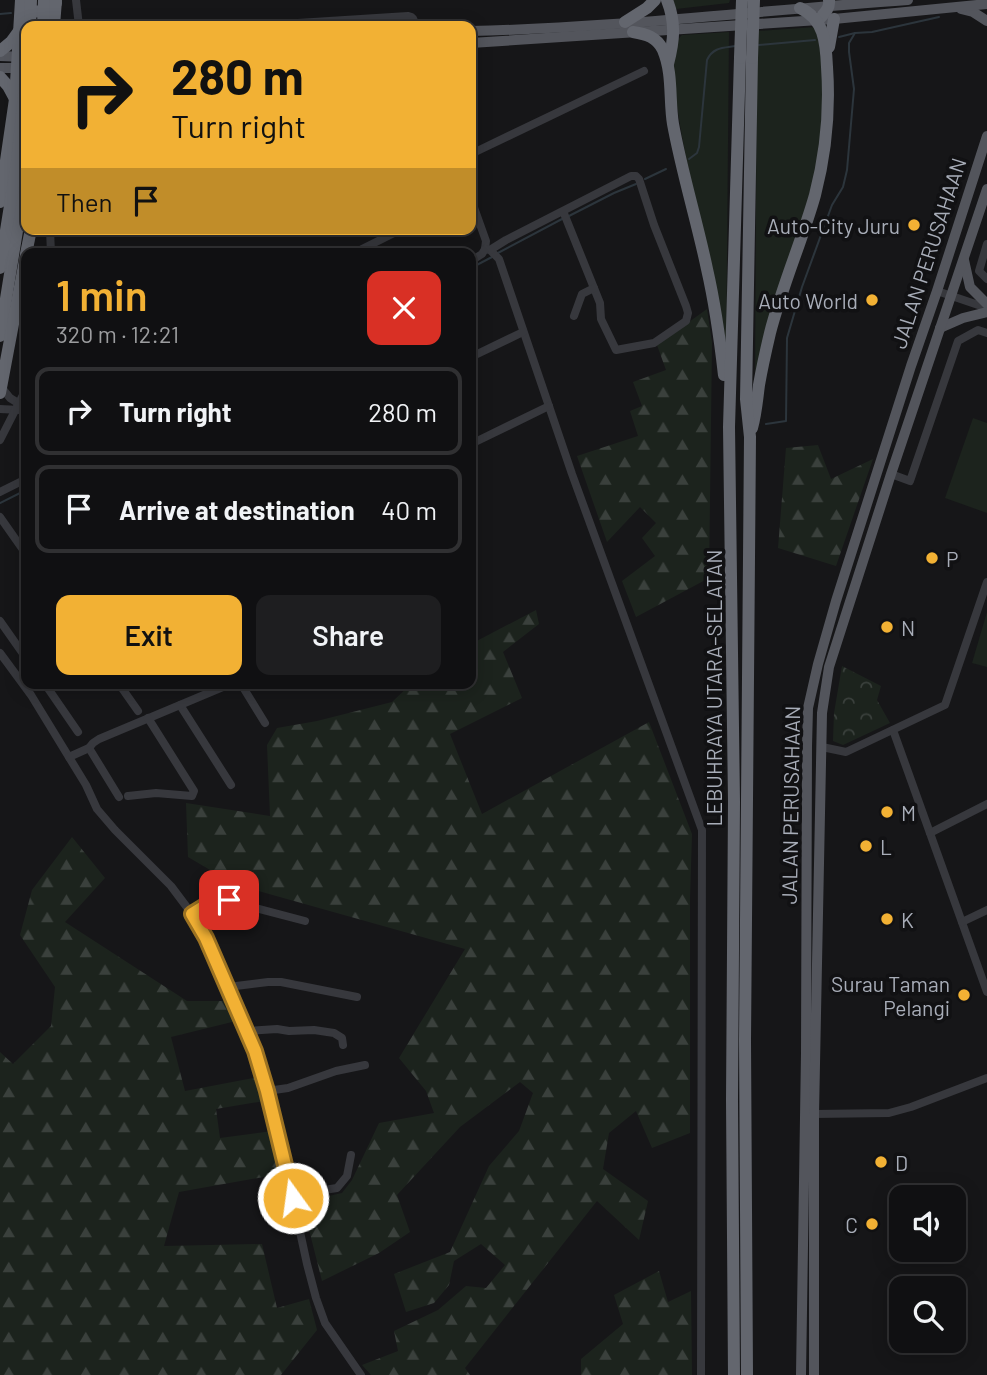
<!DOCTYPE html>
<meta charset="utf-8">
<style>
body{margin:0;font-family:Barlow,sans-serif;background:#1e1e20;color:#f1f3f6;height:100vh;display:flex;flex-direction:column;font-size:26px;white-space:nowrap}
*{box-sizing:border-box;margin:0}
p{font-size:23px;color:#9c9d9f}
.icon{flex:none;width:38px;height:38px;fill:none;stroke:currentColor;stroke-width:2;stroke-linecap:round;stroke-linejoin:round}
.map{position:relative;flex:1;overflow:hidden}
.panel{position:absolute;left:21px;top:248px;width:455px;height:441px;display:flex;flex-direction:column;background:#101012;border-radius:14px;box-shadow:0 4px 18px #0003,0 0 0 2px #303032}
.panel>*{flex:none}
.guide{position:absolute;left:21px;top:21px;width:455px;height:214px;border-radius:14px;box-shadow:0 4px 18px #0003,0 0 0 2px #303032;background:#f2b134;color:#111;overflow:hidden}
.controls{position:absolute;left:889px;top:1185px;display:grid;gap:14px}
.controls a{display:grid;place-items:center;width:77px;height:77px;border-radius:14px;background:#101012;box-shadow:0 4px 18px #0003,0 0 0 2px #303032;font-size:35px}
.pin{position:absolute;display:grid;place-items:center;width:60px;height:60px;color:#fff;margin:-30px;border-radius:14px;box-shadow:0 4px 10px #0006}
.me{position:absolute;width:77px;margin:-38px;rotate:346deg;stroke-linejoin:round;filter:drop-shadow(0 0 5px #0008)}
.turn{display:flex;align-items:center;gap:24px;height:147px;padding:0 35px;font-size:32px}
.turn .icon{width:91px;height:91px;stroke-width:2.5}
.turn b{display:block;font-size:49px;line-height:60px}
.then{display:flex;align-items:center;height:66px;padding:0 35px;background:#0003;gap:14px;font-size:26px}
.round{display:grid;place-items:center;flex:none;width:74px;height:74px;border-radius:14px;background:#1e1e20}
.summary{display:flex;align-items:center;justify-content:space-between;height:119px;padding:0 35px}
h1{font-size:42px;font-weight:600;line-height:52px;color:#f2b134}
.cta{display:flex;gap:14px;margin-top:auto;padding:14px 35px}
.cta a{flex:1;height:80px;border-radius:14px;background:#f2b134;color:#111;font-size:28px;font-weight:600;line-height:80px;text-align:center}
.cta a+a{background:#1e1e20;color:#f1f3f6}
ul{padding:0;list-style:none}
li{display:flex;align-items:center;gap:21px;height:88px;margin:0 14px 10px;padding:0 21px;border:4px solid #303032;border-radius:14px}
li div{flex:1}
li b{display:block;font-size:26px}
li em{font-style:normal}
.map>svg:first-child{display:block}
.green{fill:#1c231d}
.forest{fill:url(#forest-firs)}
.park{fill:url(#park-crowns)}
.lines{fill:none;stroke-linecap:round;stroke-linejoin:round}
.stream{stroke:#2c353c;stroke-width:2}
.minor{stroke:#37383d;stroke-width:8}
.major{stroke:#53555c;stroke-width:10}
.highway{stroke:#63666e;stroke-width:12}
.highway-bridge{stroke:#63666e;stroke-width:12}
.route-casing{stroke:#9d7322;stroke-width:18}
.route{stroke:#f2b134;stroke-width:12}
.poi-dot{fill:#f2b134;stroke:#111113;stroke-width:2.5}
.labels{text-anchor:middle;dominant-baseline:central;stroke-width:7;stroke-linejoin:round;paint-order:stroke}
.poi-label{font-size:21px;fill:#a8adb8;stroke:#111113;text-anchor:start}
.street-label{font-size:21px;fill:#a8adb8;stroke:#111113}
</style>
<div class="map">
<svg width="987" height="1375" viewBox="0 0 987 1375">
<defs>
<pattern id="forest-firs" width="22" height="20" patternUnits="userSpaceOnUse" patternTransform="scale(1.75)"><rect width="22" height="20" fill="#1c231d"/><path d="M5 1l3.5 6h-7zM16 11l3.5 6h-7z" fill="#3a403c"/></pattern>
<pattern id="park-crowns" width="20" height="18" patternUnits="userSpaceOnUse" patternTransform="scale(1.75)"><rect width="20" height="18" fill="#1c231d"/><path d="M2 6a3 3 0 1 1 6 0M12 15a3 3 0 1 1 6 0" fill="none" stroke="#3a403c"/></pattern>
</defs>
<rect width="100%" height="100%" fill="#161618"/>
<g class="green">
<polygon points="673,0 730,0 729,3 676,9"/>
<polygon points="815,27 821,40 824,123 819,161 755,378 757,31"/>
<path d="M729,32L726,369C722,339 720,309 714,279C707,240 654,58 682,35Z"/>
<polygon points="973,418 987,423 987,513 945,498"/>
<polygon points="987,612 987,667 972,663"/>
</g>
<g class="forest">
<polygon points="707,309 712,342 709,578 636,617 622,581 655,556 642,538 656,523 640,507 607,542 577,456 638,436 630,411 642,406 633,382 666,370 657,345"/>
<polygon points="818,445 831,479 873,459 836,566 778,548 786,448"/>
<polygon points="536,610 539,624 503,652 522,698 450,734 482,814 649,722 692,834 690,898 690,1133 652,1148 636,1111 609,1133 603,1169 648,1201 639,1240 597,1201 465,1368 470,1375 371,1375 362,1365 398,1351 394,1331 438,1310 466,1286 486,1288 505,1265 481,1244 454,1261 449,1285 434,1303 406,1312 394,1274 450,1252 489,1166 519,1131 533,1093 520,1082 460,1127 397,1195 410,1232 379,1253 322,1281 302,1202 342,1193 352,1180 379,1123 434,1113 426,1091 399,1058 465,949 234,884 188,857 186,803 270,816 267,745 277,728 317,721 392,702 411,684 471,684 471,644"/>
<polygon points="72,837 105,878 65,922 187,1001 226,1001 236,1021 171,1037 185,1091 259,1077 264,1101 216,1109 220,1138 272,1131 280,1174 179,1192 164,1246 262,1244 277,1308 309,1299 317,1330 281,1375 0,1375 0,1052 13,1064 51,1026 55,987 20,935 32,890"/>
<polygon points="659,1271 668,1302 691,1291 692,1375 581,1375 581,1359 623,1324 614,1295"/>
</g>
<polygon class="park" points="842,666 881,686 877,700 890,723 843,745 833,741 834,713"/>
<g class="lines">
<g class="stream">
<polyline points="0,14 11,13"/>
<polyline points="839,37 855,33"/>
<polyline points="759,45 815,40"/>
<path d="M689,159L697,153L699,147L707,60C713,47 723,48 736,46"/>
<polyline points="645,179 666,169"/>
<polyline points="567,217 614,193 636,184"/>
<polyline points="496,254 562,219"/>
<polyline points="471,268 492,257"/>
<polyline points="766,424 786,421 787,338 802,287 832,205 843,187 847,170 854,89 849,52 849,43 855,33 872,32 939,17"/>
<polyline points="0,503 26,490"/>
</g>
<g class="minor">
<polyline points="76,0 79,26"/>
<path d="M251,26L408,16C414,17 414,20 415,26"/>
<polyline points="471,154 644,71"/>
<polyline points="471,199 486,241 485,249"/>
<polyline points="50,229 51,254"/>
<polyline points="987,244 979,271 987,279"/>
<polyline points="485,249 490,250 499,259 572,474 702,830 701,1375"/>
<polyline points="490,250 506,240 631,176 636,176 639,179 654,225 686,306 688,313 686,321 654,343 616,350 601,319 600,303 563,211"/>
<polyline points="352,254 402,229"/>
<polyline points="471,261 482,254 485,249"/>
<polyline points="937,291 987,308"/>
<polyline points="574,316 582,294 594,288"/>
<polyline points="471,357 523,332"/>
<polyline points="2,388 10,398 26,408"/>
<polyline points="0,409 20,410"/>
<polyline points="0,440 26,389"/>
<polyline points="471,444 549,406"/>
<polyline points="891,474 910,481 958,341 978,330 987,333"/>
<polyline points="0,492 26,479"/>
<polyline points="0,517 26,554"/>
<polyline points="0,621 26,658"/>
<polyline points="0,653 31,695 86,785 97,809 115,830 171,886 192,914 206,938 247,1031 260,1067 292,1195 307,1264 316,1298 325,1323 361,1375"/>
<polyline points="45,684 78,732"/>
<polyline points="119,684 138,711"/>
<polyline points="241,684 265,723"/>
<polyline points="180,705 231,785"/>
<polyline points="893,730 987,992"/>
<polyline points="822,747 846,752 945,705 987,582"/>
<polyline points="89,748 119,797"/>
<polyline points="69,757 89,748 93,743 99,739 230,684"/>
<polyline points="128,796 156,793 192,796 194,791 148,718"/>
<polyline points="930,833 987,804"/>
<polyline points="192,914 207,904 221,899 305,921"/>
<polyline points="962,922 987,910"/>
<polyline points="228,987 268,982 281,982 357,997"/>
<polyline points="247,1031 277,1029 289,1031 314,1030 334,1033 342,1038 343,1045"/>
<polyline points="267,1091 288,1088 336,1071 365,1065"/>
<polyline points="814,1114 889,1113 911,1107 987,1078"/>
<polyline points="292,1195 337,1188 347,1176 351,1155"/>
</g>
<g class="major">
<polyline points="961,9 973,12 987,21"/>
<path d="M471,31C617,28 762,10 908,0"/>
<polyline points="471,43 834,19 987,4"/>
<polyline points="0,56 26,57"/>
<polyline points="0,68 26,68"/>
<polyline points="964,260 970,287 987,304"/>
<polyline points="940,328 963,318 987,312"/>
<polyline points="801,1375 806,1053 807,746 808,708 818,664 836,601 911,366 937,291 987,136"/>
<polyline points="814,1375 814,1114 822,713 829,667 891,474 987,189"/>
</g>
<g class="highway">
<path d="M667,0C676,23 674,41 668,64"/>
<path d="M23,4C32,16 46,12 56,3"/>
<path d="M820,18C825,13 830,8 829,0"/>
<polyline points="625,22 647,8 655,0"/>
<polyline points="54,26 56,0"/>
<path d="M633,32C646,34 657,37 663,50C673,73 669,100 673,124C682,173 697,221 707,269C715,304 720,340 724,375"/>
<polyline points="829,47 834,19"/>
<polyline points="0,51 11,42 19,31"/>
<polyline points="0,77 8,86 15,99"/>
<polyline points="0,202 15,99 21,0"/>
<polyline points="26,254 31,229"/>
<polyline points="0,336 26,175"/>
<polyline points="0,393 26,255"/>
<path d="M752,428C756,414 757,400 759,385C762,368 766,350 770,333C782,286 802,241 815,195C826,153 830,110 827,67C826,42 824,19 800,8"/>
<polyline points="734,1375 732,1100 734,802 729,427 740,58"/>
<polyline points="747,1375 745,1041 750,437 746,399 752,58"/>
</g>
<g class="highway-bridge">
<polyline points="30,26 31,0"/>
<polyline points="43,26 44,0"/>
<polyline points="740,58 742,0"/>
<polyline points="752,58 754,0"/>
<polyline points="0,268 17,162 26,75"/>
</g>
</g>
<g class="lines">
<defs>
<polyline id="route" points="229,900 213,901 192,914 206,938 255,1051 267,1091 293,1198"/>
</defs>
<use href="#route" class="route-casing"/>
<use href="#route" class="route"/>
</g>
<g class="poi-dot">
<circle cx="914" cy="225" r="7"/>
<circle cx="872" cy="300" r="7"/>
<circle cx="932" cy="558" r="7"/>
<circle cx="887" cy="627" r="7"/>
<circle cx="887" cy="812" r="7"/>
<circle cx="866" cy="846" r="7"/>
<circle cx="887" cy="919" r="7"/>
<circle cx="964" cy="995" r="7"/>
<circle cx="881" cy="1162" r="7"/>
<circle cx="872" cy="1224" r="7"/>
</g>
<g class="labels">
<g class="poi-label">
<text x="900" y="225" text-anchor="end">Auto-City Juru</text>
<text x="858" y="300" text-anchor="end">Auto World</text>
<text x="946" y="558">P</text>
<text x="901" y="627">N</text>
<text x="901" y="812">M</text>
<text x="880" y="846">L</text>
<text x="901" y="919">K</text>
<text x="950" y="983" text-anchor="end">Surau Taman<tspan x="950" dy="24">Pelangi</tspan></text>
<text x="895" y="1162">D</text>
<text x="858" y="1224" text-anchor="end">C</text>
</g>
<g class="street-label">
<text transform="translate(928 253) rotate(-72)">JALAN PERUSAHAAN</text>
<text transform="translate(713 688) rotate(-90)">LEBUHRAYA UTARA–SELATAN</text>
<text transform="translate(790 805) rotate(-89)">JALAN PERUSAHAAN</text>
</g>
</g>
</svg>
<div class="controls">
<a><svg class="icon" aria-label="sound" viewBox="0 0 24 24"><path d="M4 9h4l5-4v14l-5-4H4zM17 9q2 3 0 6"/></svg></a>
<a><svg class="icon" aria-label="search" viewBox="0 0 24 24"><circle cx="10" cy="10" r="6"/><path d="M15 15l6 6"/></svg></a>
</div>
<div class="pin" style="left:229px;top:900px;background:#d93025"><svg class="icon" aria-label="arrive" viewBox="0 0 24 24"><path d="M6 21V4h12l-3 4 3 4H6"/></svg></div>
<svg class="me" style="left:293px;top:1198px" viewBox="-20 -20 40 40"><circle r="17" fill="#f2b134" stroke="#fff" stroke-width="3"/><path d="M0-11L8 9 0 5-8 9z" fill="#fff"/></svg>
<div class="guide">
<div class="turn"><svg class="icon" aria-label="right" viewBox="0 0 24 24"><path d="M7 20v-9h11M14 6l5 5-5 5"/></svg><div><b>280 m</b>Turn right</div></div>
<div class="then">Then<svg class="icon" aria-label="arrive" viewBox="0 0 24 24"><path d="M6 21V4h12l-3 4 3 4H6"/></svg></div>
</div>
<section class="panel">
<div class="summary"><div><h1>1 min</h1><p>320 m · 12:21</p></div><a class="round" style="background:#d93025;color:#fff"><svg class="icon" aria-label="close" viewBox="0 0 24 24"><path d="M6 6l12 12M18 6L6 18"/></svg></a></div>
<ul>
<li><svg class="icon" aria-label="right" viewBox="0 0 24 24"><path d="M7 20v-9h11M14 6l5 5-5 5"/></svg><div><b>Turn right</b></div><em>280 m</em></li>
<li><svg class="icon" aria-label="arrive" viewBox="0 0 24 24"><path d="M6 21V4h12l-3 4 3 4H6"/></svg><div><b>Arrive at destination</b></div><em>40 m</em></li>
</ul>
<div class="cta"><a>Exit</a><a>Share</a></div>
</section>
</div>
